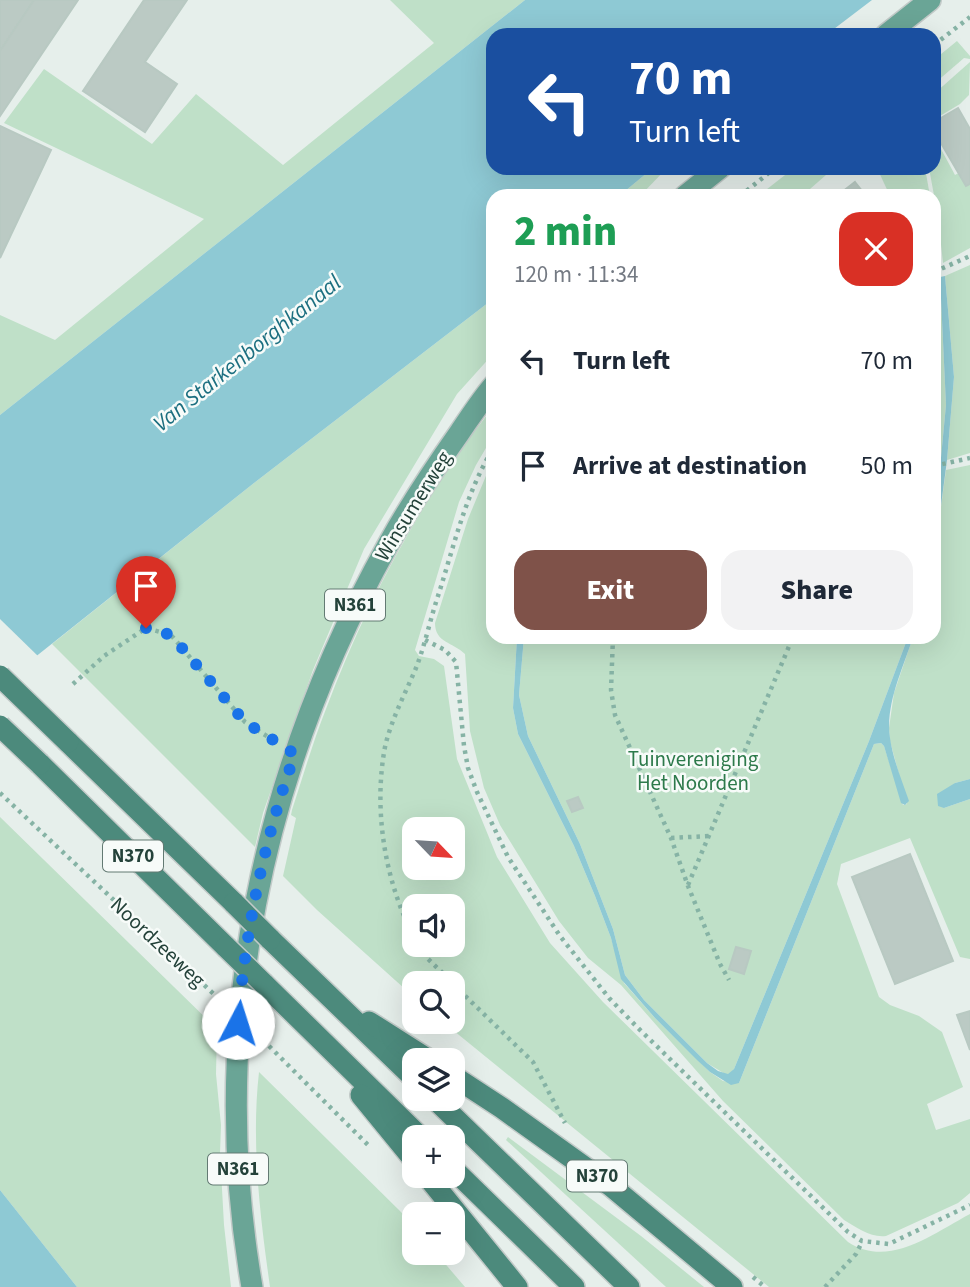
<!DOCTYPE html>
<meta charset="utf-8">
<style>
body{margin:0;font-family:"Source Sans 3",sans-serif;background:#f2f2f3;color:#1f2937;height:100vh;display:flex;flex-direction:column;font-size:26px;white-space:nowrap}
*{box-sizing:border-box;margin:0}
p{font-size:23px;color:#747a83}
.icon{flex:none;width:38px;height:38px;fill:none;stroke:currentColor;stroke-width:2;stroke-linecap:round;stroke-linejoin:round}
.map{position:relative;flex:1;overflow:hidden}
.drawer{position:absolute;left:486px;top:189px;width:455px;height:455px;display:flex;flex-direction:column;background:#fff;border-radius:21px;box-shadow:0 7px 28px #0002}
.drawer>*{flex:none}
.banner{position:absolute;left:486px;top:28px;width:455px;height:147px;border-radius:21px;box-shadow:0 7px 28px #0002;background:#1a4fa0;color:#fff;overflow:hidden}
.needle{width:46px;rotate:115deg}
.controls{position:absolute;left:402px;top:817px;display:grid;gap:14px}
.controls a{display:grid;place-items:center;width:63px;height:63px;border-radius:14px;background:#fff;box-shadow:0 7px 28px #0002;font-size:35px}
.pin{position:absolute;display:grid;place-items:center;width:60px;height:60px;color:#fff;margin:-72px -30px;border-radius:50% 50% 50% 0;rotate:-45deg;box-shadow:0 0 7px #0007}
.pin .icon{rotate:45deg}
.me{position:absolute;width:77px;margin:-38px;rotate:5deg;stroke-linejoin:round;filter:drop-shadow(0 0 5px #0008)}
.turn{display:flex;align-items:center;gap:24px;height:147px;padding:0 28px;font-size:32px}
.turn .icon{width:91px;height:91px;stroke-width:2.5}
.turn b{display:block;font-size:49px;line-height:60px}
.round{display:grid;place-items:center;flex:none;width:74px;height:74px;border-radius:21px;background:#f2f2f3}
.head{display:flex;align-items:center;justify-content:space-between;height:119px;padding:0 28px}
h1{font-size:42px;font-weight:800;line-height:52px;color:#1e9e55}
.cta{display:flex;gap:14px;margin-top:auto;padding:14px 28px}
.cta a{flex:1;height:80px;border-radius:21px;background:#7f5249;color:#fff;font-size:28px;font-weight:800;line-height:80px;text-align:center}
.cta a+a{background:#f2f2f3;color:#1f2937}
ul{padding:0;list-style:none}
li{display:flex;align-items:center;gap:21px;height:105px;padding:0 28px}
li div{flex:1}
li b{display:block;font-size:26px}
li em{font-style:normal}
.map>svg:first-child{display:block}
.green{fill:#bfe0c8;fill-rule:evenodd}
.water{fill:#8ec9d4}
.pier{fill:#e6efeb}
.building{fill:#bbcac4;stroke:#b8c9c2;stroke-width:2}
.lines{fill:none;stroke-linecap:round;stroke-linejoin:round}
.primary-casing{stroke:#c2cac8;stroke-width:24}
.trunk-casing{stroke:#c2cac8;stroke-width:24}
.path{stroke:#86b3a5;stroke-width:4.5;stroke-dasharray:3.5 5;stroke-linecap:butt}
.primary{stroke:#6aa596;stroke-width:21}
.trunk{stroke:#4c8a7c;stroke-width:21}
.trunk-bridge-casing{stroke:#c2cac8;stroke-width:24;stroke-linecap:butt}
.path-bridge{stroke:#86b3a5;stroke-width:4.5;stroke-dasharray:3.5 5;stroke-linecap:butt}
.trunk-bridge{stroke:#4c8a7c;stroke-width:21}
.route{stroke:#1a73e8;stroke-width:12;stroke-dasharray:0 21.6}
.labels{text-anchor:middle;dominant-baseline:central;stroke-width:5;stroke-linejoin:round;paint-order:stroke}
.shield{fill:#f7fbf9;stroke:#637a73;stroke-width:2}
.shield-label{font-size:19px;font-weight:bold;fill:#24423a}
.street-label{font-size:21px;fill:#24423a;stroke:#f7fbf9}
.park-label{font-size:21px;fill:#2d7a4b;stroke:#f7fbf9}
.water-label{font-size:23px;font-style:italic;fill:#1c6f80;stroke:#f7fbf9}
</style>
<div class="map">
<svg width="970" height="1287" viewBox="0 0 970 1287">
<rect width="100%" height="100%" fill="#e6efeb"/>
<g class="green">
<polygon points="390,0 525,0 0,415 0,315 55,340 204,219 4,123 44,69 152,144 196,94 283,165 434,43"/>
<polygon points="957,41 970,56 970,59 964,58 935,83 935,59"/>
<polygon points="970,62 969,95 960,104 935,119 935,93"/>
<polygon points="935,138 955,175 970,167 970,248 943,263 938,217 929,168 934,168"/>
<polygon points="653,168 667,168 640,196 619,196"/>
<polygon points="794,168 834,168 802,196 758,196"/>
<polygon points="877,168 925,168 930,196 890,196"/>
<polygon points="970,265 970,453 947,460 954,377 945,276"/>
<polygon points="940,277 946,405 935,521 934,278"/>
<polygon points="493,299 493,354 457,394 364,549 313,670 263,813 255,847 52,644 254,483"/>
<path d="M493,407V436L476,465L459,502L415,650L419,656L434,659L444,666L457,759L497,857L550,943L603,1002L848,1242C889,1269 932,1234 970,1214V1287H769L443,1022H453V984H415V998L317,910L283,876L296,818L291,815L292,810C303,776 313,742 326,709C366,602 422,498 493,407ZM415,830H453V868H415ZM453,906V945H415V906Z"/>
<path d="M493,459L494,637H517L513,708L518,734L574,846L595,896L611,938L624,983L655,1018L710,1072L723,1081L739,1083L874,744L881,743L884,746L903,805L907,804L890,741L889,728L894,693L913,637H934L935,551L946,470L970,465V779L955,783L944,808L970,799V959L960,957L910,838L841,864L837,884L879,997L890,1005L919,1016L942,1032L963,1087L927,1104L936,1130L970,1119V1193L958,1203L886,1236C871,1238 857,1228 844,1220L723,1101L621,985L588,958L559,921L500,825L484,788L470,731L465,654C453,642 435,643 435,623L468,519Z"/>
<polygon points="524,637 908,637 869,741 734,1069 730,1074 725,1074 707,1063 644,1000 625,975 613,929 580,844 528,736 519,695"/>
<polygon points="0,817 217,1029 216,1074 221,1125 220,1153 224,1225 231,1287 77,1287 0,1190"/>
<path d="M259,1072L401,1212L415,1228V1253H436L465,1287H270C260,1216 251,1143 259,1072Z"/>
<polygon points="508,1137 641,1236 704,1287 666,1287 506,1140"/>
</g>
<g class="water">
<polygon points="525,0 872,0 826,35 494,35 494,168 653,168 619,196 494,196 493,299 254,483 0,685 0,415"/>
<polygon points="945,276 954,377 947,460 935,551 935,521 946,405 940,277"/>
<path d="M517,637H524L519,695L528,736L580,844L613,929L625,975L644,1000L707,1063L718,1071L728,1074L734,1069L869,741L908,637H913C903,669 885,704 890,738C893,759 902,781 909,801L905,805L901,803L884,746L881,743L874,744L739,1083L731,1085L710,1072L697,1060L655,1018L621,979L611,938L595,896L574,846L518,734L513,708Z"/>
<polygon points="970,779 970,799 944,808 938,806 937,794 955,783"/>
<polygon points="0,1190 77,1287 0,1287"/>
</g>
<polygon class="pier" points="0,619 40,658 0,689"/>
<g class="building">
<polygon points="0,0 34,0 0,51"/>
<polygon points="34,0 78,0 0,116 0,51"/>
<polygon points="144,0 187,0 145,62 177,84 145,132 83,91"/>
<polygon points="958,108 970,129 970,184 966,186 934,131 934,122"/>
<polygon points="0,126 51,150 0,258"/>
<polygon points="855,182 866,196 837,196"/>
<polygon points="578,797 583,808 572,812 567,801"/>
<polygon points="910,854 953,961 895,984 852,877"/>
<polygon points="736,947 751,951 744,974 729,969"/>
<polygon points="970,1011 970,1050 957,1015"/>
</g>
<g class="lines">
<defs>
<g id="primary">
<polyline points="886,35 930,0"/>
<polyline points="685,196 720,168"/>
<path d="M252,1287C207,1028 261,772 389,543C410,505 434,469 460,432C471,416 481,400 494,385"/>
</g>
<g id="trunk">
<polyline points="68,742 234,903"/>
<polyline points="40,764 226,947"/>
<polyline points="270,939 415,1079"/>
<polyline points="264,984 421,1138"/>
<polyline points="369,1022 429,1060"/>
<polyline points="453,1076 502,1108 611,1186 732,1287"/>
<polyline points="361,1095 415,1161"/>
<polyline points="435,1099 629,1287"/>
<polyline points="453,1169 574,1287"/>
<polyline points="427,1176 517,1287"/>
</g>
</defs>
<use href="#primary" class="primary-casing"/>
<use href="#trunk" class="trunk-casing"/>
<g class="path">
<polyline points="934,45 970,17"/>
<polyline points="740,196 775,168"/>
<polyline points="934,272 970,256"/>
<polyline points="934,466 970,458"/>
<polyline points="613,637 611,690 615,715 671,838 688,886 720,964 729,980"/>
<polyline points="425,640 445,650 456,662 464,746 468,768 477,792 508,857 560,936 609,998 637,1027 848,1232 862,1241 889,1244 970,1205"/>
<polyline points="73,684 104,656 146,628 171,635 245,722 276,742"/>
<polyline points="0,793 219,999"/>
<polyline points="671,838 709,836"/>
<polyline points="688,885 793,637"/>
<path d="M415,939C385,883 373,810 385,747C391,720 405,694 416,668C425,645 430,620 438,596C454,546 466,492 494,447"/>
<polyline points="419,945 427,958 453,983"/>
<polyline points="453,984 533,1062 565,1123"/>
<polyline points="263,1040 371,1148"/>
<polyline points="753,1277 765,1287"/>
<polyline points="825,1287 856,1254 862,1242"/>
</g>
<use href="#primary" class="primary"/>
<use href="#trunk" class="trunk"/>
<defs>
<g id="trunk-bridge">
<polyline points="0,676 68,742"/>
<polyline points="0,726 40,764"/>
<polyline points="234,903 270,939"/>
<polyline points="226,947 264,984"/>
</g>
</defs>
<use href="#trunk-bridge" class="trunk-bridge-casing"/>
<polyline class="path-bridge" points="220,1000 260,1037"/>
<use href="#trunk-bridge" class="trunk-bridge"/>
</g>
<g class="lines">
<path class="route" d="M146,628L171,635L245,722L295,754C264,840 245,932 238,1023"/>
</g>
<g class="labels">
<g class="shield">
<rect x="325" y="589.5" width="60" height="31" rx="5"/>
<rect x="103" y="840.5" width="60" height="31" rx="5"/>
<rect x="208" y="1153.5" width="60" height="31" rx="5"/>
<rect x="567" y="1160.5" width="60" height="31" rx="5"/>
</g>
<g class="shield-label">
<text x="355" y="605">N361</text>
<text x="133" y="856">N370</text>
<text x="238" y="1169">N361</text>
<text x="597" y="1176">N370</text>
</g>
<g class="street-label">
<text transform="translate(413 506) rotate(-58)">Winsumerweg</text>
<text transform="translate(158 942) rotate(43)">Noordzeeweg</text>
</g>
<g class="park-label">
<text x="693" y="759">Tuinvereniging<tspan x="693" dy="24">Het Noorden</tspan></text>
</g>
<g class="water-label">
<text transform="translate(247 353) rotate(-39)">Van Starkenborghkanaal</text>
</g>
</g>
</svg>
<div class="controls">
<a><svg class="needle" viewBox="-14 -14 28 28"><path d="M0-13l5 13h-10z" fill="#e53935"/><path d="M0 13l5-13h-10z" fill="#747a83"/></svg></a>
<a><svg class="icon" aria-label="sound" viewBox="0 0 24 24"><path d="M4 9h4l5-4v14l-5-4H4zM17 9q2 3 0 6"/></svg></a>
<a><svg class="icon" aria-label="search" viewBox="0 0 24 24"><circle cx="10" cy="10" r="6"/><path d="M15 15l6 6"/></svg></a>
<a><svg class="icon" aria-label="layers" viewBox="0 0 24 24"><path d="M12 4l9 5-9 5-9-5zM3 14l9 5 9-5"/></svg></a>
<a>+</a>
<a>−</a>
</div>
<div class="pin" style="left:146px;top:628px;background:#d93025"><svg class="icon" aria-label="arrive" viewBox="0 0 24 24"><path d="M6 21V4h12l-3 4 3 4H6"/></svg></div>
<svg class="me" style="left:238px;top:1023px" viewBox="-20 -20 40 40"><circle r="19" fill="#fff"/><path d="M0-13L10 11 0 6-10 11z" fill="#1a73e8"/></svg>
<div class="banner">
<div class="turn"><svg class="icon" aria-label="left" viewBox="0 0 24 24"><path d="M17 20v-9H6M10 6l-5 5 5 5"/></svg><div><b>70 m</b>Turn left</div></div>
</div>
<section class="drawer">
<div class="head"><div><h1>2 min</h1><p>120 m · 11:34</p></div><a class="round" style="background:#d93025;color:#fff"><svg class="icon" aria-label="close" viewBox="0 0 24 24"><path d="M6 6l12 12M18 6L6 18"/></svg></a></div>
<ul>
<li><svg class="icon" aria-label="left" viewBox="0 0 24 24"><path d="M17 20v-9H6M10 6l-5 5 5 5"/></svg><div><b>Turn left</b></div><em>70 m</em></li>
<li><svg class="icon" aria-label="arrive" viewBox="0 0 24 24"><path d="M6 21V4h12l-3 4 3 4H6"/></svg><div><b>Arrive at destination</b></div><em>50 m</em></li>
</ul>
<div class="cta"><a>Exit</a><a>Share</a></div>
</section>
</div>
